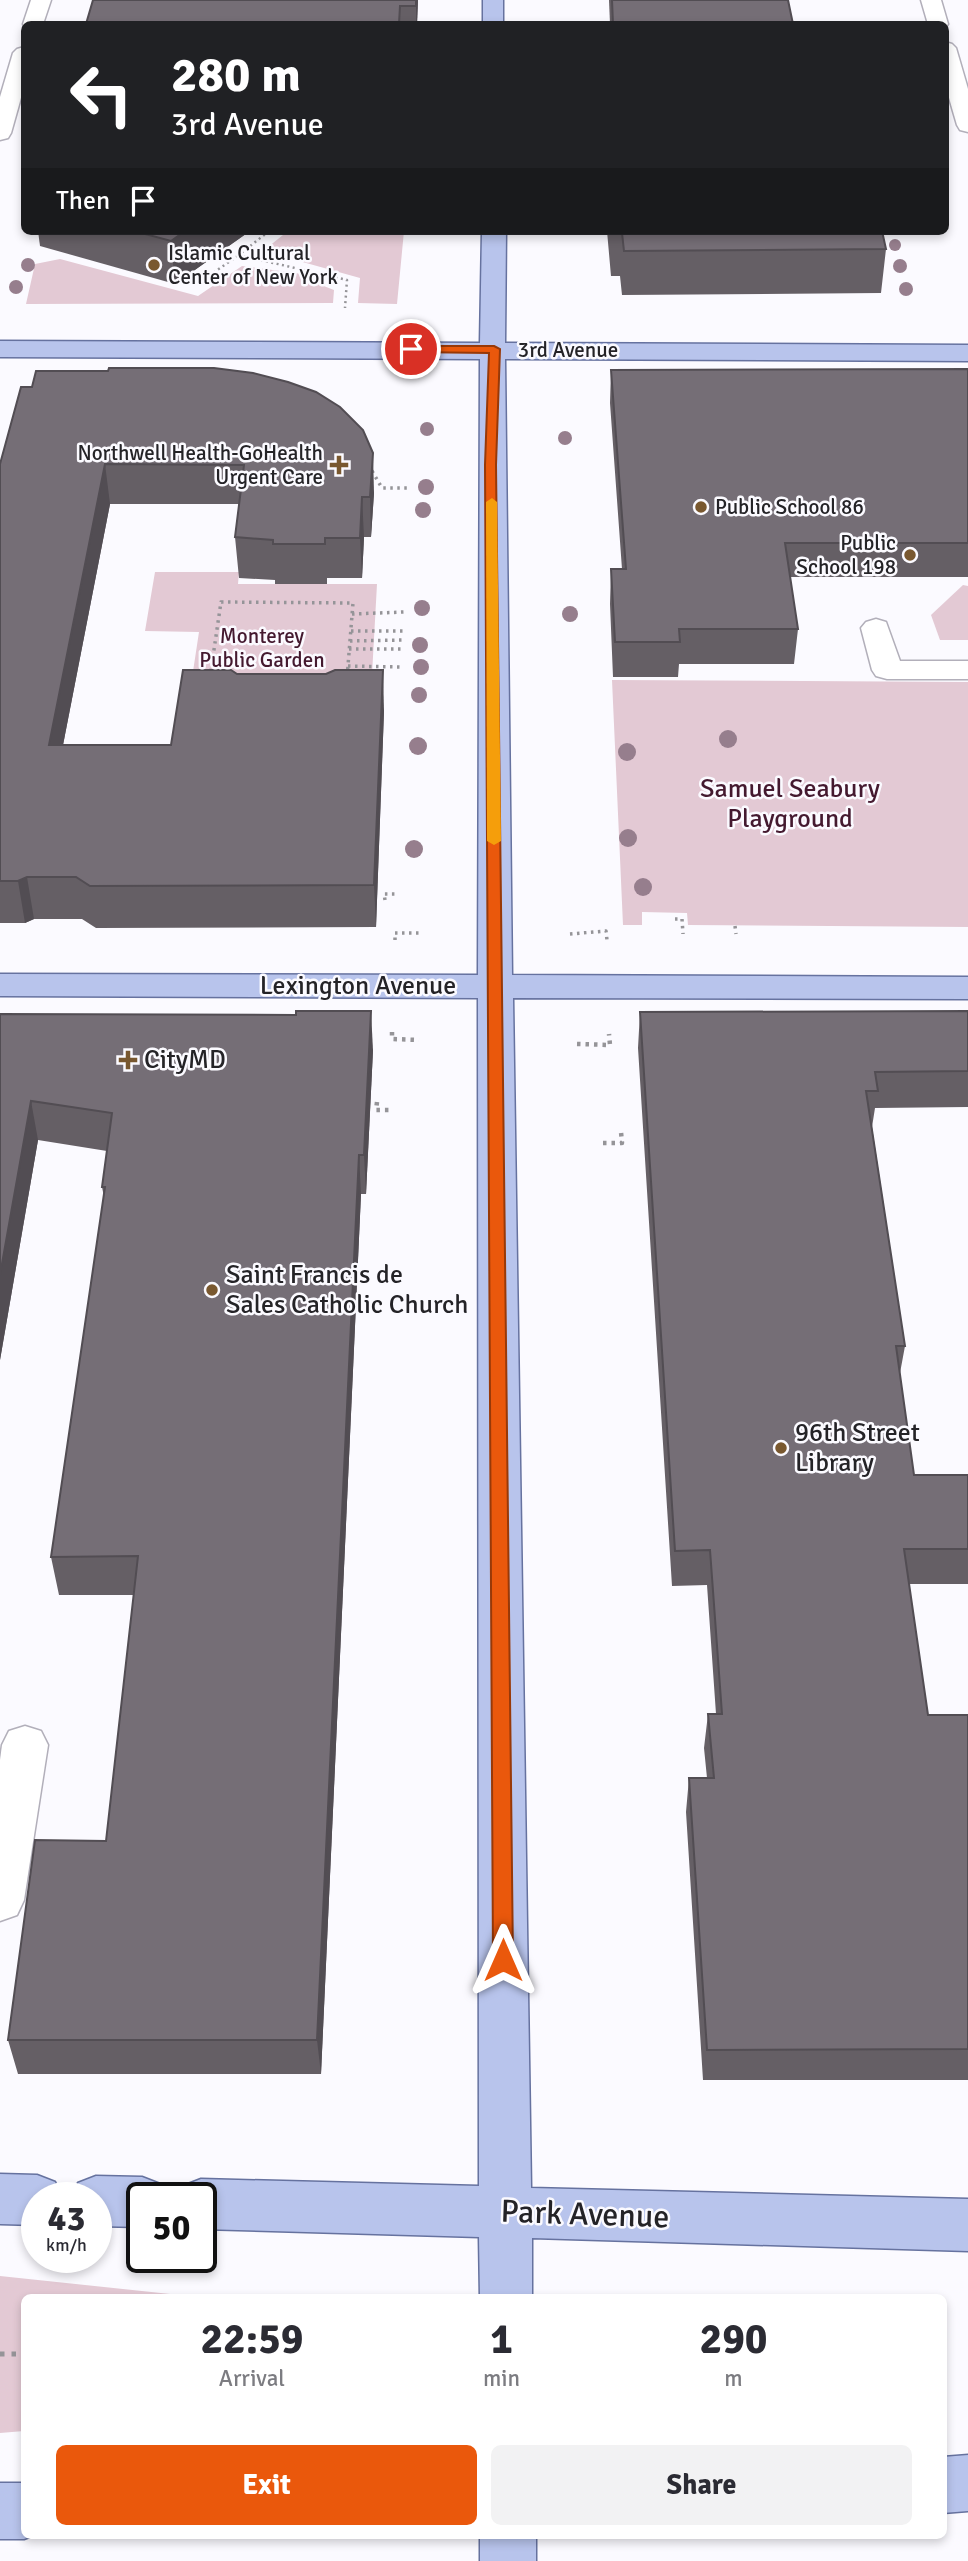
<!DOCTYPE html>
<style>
body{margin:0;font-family:Signika,sans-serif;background:#f2f2f3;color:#2b2b33;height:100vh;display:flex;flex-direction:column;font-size:26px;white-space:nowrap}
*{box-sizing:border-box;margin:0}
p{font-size:23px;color:#7c7c81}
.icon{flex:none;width:38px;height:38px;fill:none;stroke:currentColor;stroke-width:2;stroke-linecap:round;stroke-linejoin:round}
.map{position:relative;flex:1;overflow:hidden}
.sheet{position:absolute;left:21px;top:2294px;width:926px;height:245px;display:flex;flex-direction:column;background:#fff;border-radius:10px;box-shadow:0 4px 10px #0003}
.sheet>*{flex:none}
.guide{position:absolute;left:21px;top:21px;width:928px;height:214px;border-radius:10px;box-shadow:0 4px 10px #0003;background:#202124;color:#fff;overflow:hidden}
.speed{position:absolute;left:21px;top:2182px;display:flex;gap:14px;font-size:35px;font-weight:700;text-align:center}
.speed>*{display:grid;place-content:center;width:91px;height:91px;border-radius:50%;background:#fff;box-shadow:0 4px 10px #0003;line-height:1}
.speed small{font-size:18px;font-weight:400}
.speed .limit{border:4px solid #111;border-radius:10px;background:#fff;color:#111}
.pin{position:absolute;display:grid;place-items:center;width:60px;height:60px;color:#fff;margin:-30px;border:4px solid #fff;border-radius:50%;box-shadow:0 2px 7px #0007}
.me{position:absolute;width:77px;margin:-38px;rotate:0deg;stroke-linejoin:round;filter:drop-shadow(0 0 5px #0008)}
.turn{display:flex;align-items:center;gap:24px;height:147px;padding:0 35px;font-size:32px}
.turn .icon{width:91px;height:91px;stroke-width:2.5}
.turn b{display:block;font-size:49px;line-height:60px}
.then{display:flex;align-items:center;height:66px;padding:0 35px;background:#0003;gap:14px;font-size:26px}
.eta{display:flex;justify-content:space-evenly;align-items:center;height:119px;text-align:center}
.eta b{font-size:42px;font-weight:800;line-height:49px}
.action{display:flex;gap:14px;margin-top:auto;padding:14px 35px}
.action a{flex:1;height:80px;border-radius:10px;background:#ea580c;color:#fff;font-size:28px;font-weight:800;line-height:80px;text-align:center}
.action a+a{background:#f2f2f3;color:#2b2b33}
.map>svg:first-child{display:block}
.green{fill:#e3c9d4}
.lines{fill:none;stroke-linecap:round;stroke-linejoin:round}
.minor-casing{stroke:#b2afba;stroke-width:3}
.major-casing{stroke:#66729f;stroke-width:3}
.path-far3{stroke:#959498;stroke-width:2.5;stroke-dasharray:2 3.5;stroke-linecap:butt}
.path-far2{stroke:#959498;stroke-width:3.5;stroke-dasharray:2.5 4.5;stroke-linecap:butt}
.path-far1{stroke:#959498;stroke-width:4.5;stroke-dasharray:3.5 5;stroke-linecap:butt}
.path{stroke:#959498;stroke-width:5;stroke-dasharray:4.5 7;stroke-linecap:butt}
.minor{fill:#fff;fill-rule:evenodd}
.major{fill:#b8c4ec;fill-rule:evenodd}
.tree{fill:#967e8d}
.wall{fill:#655f65}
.shaded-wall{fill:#524d53}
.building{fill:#756e76;stroke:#524d53;stroke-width:2}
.route{fill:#ea580c;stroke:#983908;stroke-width:2}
.slow{fill:#f59e0b}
.poi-dot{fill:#79582f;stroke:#fbfaff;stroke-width:2.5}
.labels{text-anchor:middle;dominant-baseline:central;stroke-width:5;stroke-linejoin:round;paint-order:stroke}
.far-poi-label{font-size:21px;fill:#242327;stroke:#fbfaff;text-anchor:start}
.far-street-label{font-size:21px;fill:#242327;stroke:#fbfaff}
.far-park-label{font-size:21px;fill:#44192f;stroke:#fbfaff}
.park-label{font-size:26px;fill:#44192f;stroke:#fbfaff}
.street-label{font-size:26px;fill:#242327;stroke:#fbfaff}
.poi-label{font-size:26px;fill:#242327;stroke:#fbfaff;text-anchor:start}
.near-street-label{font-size:32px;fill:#242327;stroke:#fbfaff}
</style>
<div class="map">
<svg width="968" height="2561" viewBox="0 0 968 2561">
<rect width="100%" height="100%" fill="#fbfaff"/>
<g class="green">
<polygon points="288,231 404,231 397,304 358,303 360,278 263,251"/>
<polygon points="60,259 198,296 242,266 325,277 316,283 334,290 333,303 26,304 35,264"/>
<polygon points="155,572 239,572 238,584 377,584 370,711 187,711 199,632 145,631"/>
<polygon points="963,585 968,586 968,640 940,640 931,615"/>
<polygon points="612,680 968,682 968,927 688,925 687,913 642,912 642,925 623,925"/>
<polygon points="0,2276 208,2298 24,2298 24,2431 0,2433"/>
</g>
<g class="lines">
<defs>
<g id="minor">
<polygon points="31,0 51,0 43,24 24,24 24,27 23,24"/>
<polygon points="921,0 941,0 948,24 945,28 945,24 928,24"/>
<polygon points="945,42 952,44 956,48 968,89 968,132 960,130 957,125 945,84"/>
<polygon points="24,47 24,87 11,133 8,138 0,140 0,97 13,53 17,49"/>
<polygon points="876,619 886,622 900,661 968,661 968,679 887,679 876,676 872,670 861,628 866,622"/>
<polygon points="25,1726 41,1731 48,1745 24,1900 17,1915 0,1921 0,1760 2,1745 9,1731"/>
</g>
<g id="major">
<rect x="483" y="0" width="20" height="24"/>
<polygon points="482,231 506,231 505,343 968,345 968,361 505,359 512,975 968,977 968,999 513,998 531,2188 968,2199 968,2251 532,2238 532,2298 480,2298 479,2237 201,2229 201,2198 178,2198 183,2186 201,2179 479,2186 478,998 0,996 0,974 478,975 480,359 0,357 0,341 480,343"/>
<polygon points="0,2174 37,2175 55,2182 62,2198 37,2198 37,2225 0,2224"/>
<polygon points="96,2176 142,2177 160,2184 166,2198 142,2198 142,2227 96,2226 96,2198 72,2198 78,2183"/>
<polygon points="968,2455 968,2511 943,2513 943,2457"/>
<polygon points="0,2483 24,2483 24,2536 32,2536 24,2539 0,2539"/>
<rect x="480" y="2536" width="56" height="25"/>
</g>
</defs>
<use href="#minor" class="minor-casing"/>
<use href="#major" class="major-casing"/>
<g class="path-far3">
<polyline points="269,231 239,255 347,280 345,308"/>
<polyline points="200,282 239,255"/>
</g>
<g class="path-far2">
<polyline points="372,471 382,488 407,488"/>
<polygon points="221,602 353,603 347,678 210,677"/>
<polyline points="352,614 404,612"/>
<polyline points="351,631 403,631"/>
<polyline points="350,641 402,640"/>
<polyline points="349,649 403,649"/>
<polyline points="348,666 402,667"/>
<polyline points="385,900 384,894 396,894"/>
<polyline points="675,919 682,919 683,934"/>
<polyline points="735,926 736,934"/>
<polyline points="570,934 606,931 607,940"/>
<polyline points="395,940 395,933 419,933"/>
</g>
<g class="path-far1">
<polyline points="392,1032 392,1039 419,1040"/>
<polyline points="577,1044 610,1045 609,1034"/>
<polyline points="377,1102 376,1110 389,1110"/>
<polyline points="603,1143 622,1143 621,1132"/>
</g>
<polyline class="path" points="0,2354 24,2354"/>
<use href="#minor" class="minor"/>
<use href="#major" class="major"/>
</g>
<g class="tree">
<circle cx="895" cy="245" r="6"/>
<circle cx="28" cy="265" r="7"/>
<circle cx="900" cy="266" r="7"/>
<circle cx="16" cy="287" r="7"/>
<circle cx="906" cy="289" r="7"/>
<circle cx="427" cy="429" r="7"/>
<circle cx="565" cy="438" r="7"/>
<circle cx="426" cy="487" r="8"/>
<circle cx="423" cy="510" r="8"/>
<circle cx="422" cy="608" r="8"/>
<circle cx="570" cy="614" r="8"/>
<circle cx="420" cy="645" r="8"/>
<circle cx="421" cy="667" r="8"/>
<circle cx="419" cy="695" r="8"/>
<circle cx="728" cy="739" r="9"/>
<circle cx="418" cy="746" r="9"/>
<circle cx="627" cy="752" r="9"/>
<circle cx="628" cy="838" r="9"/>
<circle cx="414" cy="849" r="9"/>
<circle cx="643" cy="887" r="9"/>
</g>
<g class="wall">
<polygon points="418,0 417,24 86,24"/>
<polygon points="609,0 788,0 793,24 610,24"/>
<polygon points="38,231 250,231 175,284 40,246"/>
<polygon points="607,231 882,231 886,249 881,293 622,295 620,276 611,276"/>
<polygon points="968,369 968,577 790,577 798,629 794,664 679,664 678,677 613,677 610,604 611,569 622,569 610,403 611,370"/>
<polygon points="21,387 374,493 371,537 364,537 362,578 327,578 327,584 275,584 275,580 239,578 235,537 239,504 110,504 63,745 171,745 237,674 384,711 376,927 96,928 82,919 34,919 25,923 0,923 0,464"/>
<polygon points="968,1011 968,1107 875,1108 872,1127 905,1346 900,1373 914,1475 968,1475 968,1584 909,1584 928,1715 968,1715 968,2080 703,2080 686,1812 689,1778 707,1778 704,1748 708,1714 716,1714 707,1585 672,1586 638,1048 640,1012"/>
<polygon points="0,1014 373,1050 366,1194 361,1194 321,2074 18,2074 8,2040 106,1841 134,1595 59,1595 51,1557 104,1197 102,1187 107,1151 38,1140 0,1360"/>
</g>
<g class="shaded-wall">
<polygon points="416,0 418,0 417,24 416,24"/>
<polygon points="185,231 250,231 175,284 171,241"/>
<polygon points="373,453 374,493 371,537 370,497"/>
<polygon points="105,464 110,504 55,786 49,745"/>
<polygon points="362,497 364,537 362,578 360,538"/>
<polygon points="383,670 384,711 376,927 374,885"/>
<polygon points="27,877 34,919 25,923 18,881"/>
<polygon points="371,1011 373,1050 366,1194 364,1155"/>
<polygon points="31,1101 38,1140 0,1360 0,1275"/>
<polygon points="359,1155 361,1194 321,2074 317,2040"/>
</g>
<g class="building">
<polygon points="93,0 416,0 416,6 400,6 399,24 86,24"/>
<polygon points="612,0 788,0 793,24 613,24"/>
<polygon points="134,231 185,231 171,241"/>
<polygon points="613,231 882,231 886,249 624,251 622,233 613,233"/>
<polygon points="109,368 214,368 253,373 288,382 316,392 340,407 363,430 373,453 370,497 362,497 360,538 325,538 325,544 273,544 273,540 235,537 244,465 105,464 49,745 171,745 183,670 231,670 237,674 326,674 335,670 383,670 374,885 90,886 76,877 27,877 18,881 0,881 0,464 21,387 32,387 36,371 108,371"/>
<polygon points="968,369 968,543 785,543 798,629 679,629 680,642 615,642 611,569 626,569 611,370"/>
<polygon points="296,1011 371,1011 364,1155 359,1155 317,2040 8,2040 35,1840 106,1841 138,1556 51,1557 105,1187 102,1187 112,1113 31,1101 0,1275 0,1014 296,1015"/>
<polygon points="968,1011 968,1071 875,1072 878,1091 866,1091 905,1346 896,1346 914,1475 968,1475 968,1549 904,1549 928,1715 968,1715 968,2049 707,2050 689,1778 714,1778 708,1714 722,1714 710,1550 675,1551 640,1012"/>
</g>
<polygon class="route" points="494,346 500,349 496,465 513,1960 510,1967 503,1969 496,1967 493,1960 485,465 489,353 411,352 406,349 411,346"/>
<polygon class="slow" points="492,498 497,502 501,841 494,845 487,841 486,502"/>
<g class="poi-dot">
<circle cx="154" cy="265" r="7"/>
<path d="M335.5 454.5h7v7h7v7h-7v7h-7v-7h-7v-7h7z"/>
<circle cx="701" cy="507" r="7"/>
<circle cx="910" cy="555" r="7"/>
<path d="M124.5 1049.5h7v7h7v7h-7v7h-7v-7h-7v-7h7z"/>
<circle cx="212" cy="1290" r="7"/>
<circle cx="781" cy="1448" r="7"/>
</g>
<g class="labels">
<g class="far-poi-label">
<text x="168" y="253">Islamic Cultural<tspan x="168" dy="24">Center of New York</tspan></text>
<text x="323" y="453" text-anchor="end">Northwell Health-GoHealth<tspan x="323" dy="24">Urgent Care</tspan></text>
<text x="715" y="507">Public School 86</text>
<text x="896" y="543" text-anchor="end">Public<tspan x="896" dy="24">School 198</tspan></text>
</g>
<g class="far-street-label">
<text x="568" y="350">3rd Avenue</text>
</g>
<g class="far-park-label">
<text x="262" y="636">Monterey<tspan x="262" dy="24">Public Garden</tspan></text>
</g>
<g class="park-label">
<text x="790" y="789">Samuel Seabury<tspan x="790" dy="30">Playground</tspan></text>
</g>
<g class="street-label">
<text x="358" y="986">Lexington Avenue</text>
</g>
<g class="poi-label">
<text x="144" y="1060">CityMD</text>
<text x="226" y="1275">Saint Francis de<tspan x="226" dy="30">Sales Catholic Church</tspan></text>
<text x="795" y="1433">96th Street<tspan x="795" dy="30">Library</tspan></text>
</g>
<g class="near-street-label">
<text transform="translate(585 2214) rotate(2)">Park Avenue</text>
</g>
</g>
</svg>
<div class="speed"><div>43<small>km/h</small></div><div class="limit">50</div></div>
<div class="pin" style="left:411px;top:349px;background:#d93025"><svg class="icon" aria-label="arrive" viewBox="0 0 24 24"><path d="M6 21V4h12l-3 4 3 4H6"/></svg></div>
<svg class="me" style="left:503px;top:1960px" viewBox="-20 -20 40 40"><path d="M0-17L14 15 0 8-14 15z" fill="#ea580c" stroke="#fff" stroke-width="4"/></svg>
<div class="guide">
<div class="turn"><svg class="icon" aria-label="left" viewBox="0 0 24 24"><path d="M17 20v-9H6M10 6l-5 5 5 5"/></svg><div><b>280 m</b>3rd Avenue</div></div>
<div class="then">Then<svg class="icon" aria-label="arrive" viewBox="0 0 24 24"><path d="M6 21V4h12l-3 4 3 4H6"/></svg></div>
</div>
<section class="sheet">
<div class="eta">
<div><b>22:59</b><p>Arrival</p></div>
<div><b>1</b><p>min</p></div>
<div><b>290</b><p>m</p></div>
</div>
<div class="action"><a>Exit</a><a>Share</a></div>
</section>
</div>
